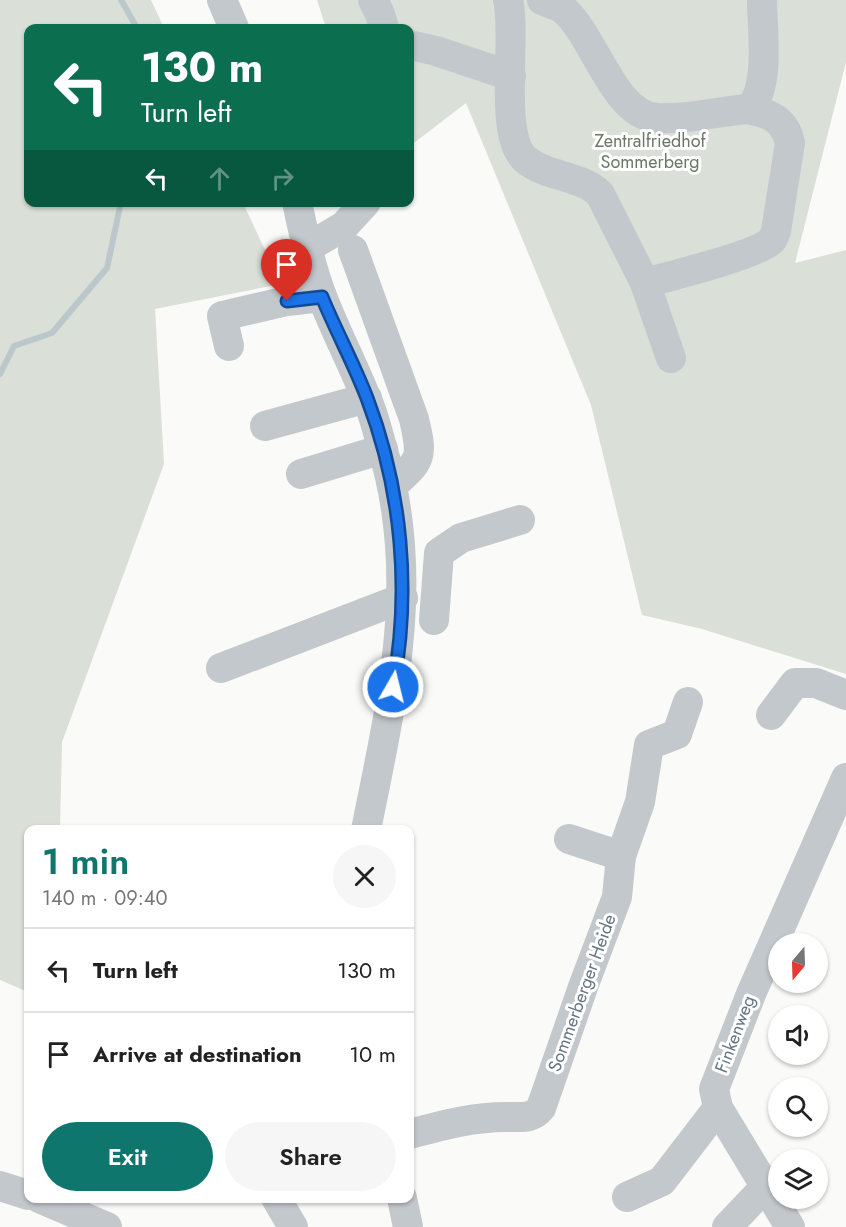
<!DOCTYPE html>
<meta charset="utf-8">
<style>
body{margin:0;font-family:Jost,sans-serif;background:#f6f6f6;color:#222;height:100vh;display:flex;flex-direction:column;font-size:22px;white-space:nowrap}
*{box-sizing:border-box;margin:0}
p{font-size:20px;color:#767676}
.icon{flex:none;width:33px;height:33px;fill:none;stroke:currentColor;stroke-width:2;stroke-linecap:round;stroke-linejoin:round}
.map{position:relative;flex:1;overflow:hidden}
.details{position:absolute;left:24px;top:825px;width:390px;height:378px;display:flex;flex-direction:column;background:#fff;border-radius:12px;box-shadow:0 2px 4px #0004}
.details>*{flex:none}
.top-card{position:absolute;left:24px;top:24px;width:390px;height:183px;border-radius:12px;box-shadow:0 2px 4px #0004;background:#0b6e4f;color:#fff;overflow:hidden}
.needle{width:39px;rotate:199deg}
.fabs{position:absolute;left:768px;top:933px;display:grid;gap:12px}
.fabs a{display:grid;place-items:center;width:60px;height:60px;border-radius:50%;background:#fff;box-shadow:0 2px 4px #0004;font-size:30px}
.pin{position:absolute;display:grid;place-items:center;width:51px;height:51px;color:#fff;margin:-62px -26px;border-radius:50% 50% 50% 0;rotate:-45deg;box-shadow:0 0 6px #0007}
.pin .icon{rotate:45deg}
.me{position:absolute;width:66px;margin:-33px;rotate:8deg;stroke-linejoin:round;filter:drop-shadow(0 0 4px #0008)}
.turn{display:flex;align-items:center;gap:21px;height:126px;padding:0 18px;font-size:27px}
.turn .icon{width:78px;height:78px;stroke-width:2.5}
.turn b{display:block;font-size:42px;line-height:51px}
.lanes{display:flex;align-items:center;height:57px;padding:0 18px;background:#0003;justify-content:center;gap:30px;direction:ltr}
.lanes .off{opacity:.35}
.round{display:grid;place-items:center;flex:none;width:63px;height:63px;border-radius:32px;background:#f6f6f6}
.head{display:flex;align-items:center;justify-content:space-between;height:102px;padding:0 18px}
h1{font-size:36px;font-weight:600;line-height:45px;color:#0f766e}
.primary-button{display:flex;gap:12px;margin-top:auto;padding:12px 18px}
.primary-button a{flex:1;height:69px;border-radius:36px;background:#0f766e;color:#fff;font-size:24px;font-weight:600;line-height:69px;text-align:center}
.primary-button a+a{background:#f6f6f6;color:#222}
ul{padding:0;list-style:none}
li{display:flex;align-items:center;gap:18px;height:84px;padding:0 18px;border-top:2px solid #e0e0e0}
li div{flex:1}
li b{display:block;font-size:22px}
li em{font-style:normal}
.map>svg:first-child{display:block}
.green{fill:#dadfd7}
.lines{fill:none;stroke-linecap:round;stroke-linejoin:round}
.stream{stroke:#bbc7cb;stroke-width:6}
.minor{stroke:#c3c8cc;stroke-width:30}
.route-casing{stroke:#114b97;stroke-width:15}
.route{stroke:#1a73e8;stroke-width:10}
.labels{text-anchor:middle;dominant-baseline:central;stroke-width:6;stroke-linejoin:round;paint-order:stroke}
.park-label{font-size:18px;fill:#687a64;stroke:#fff}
.street-label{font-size:18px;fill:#657683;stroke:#fff}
</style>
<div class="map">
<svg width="846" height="1227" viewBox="0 0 846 1227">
<rect width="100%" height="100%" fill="#fafaf8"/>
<g class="green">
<polygon points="0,0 151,0 164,28 28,28 28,202 243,203 281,284 155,309 164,464 62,742 60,829 28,830 28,992 0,980"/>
<polygon points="317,0 846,0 846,62 795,263 846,250 846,674 702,629 642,615 591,405 466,103 410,146 410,28 326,28"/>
</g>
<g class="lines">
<g class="stream">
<polyline points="121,0 137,28"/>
<polyline points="0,374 14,346 52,333 107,268 121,202"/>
</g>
<g class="minor">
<polyline points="222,0 234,28"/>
<polyline points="373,0 380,14 384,28"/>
<path d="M508,0C517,37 498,135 525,159C547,178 579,174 600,194L645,283L671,358"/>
<path d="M542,0C548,3 557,5 563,9C595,36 613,115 657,118C688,120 718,111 749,109C771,87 762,29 762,0"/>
<polyline points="410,45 436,51 511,76"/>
<path d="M297,202C304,235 311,268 323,299C336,332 352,363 365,395C373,411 377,430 382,447C422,578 392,700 366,830"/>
<polyline points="307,248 344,226 366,202"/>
<path d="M353,250L414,419C423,457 422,460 392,486"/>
<path d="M645,283C667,277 760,254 772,240C774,237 775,234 776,231L790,143C785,120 771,114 749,109"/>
<polyline points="229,346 222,316 287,301 322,297"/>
<polyline points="265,426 367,398"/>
<polyline points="301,474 383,449"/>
<polyline points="434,620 439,553 461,538 520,520"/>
<polyline points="221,668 403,598"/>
<polyline points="771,715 795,683 816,683 846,695"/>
<polyline points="569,839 621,856"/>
<path d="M410,1134C443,1125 476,1116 512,1117C524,1117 533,1118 541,1108L583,987L617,897L621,856L640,802L649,745L677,734L688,702"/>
<polyline points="0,1186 28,1195"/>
<polyline points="627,1197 662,1181 718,1108"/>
<polyline points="39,1198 107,1227"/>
<polyline points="276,1198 293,1227"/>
<polyline points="402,1198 408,1227"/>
<polyline points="727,1227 766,1186"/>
<polyline points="790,1227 718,1108 714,1089 751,994 846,778"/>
</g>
</g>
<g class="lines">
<defs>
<path id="route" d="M287,301L322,297C336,331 354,364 367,398C402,490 411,591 393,687"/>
</defs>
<use href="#route" class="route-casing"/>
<use href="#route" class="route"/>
</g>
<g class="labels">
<g class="park-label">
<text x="650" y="141">Zentralfriedhof<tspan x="650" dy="21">Sommerberg</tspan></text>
</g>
<g class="street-label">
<text transform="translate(582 993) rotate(-70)">Sommerberger Heide</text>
<text transform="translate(735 1034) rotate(-69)">Finkenweg</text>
</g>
</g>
</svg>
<div class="fabs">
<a><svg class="needle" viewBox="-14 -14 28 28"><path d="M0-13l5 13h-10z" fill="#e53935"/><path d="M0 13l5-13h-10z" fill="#767676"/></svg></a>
<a><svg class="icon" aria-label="sound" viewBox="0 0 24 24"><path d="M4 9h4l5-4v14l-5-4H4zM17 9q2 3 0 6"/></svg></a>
<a><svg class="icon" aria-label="search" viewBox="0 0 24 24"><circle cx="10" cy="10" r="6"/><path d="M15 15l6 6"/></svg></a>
<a><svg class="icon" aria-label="layers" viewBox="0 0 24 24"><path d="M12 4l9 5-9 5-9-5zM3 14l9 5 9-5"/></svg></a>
</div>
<div class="pin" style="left:287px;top:301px;background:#d93025"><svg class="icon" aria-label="arrive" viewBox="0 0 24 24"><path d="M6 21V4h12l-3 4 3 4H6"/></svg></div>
<svg class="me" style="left:393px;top:687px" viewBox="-20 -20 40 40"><circle r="17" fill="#1a73e8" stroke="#fff" stroke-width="3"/><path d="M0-11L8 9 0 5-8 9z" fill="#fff"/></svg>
<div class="top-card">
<div class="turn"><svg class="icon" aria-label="left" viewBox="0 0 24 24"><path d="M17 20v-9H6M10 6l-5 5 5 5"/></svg><div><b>130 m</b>Turn left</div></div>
<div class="lanes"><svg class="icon" aria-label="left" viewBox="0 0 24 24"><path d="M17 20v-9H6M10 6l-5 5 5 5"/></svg><svg class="icon off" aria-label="ahead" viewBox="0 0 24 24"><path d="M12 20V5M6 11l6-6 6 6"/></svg><svg class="icon off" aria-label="right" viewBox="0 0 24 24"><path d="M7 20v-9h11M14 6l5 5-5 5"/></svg></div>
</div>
<section class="details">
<div class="head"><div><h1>1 min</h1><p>140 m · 09:40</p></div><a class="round"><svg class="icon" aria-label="close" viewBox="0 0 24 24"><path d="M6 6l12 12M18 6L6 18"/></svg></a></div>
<ul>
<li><svg class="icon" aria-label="left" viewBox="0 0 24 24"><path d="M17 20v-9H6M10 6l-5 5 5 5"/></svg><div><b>Turn left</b></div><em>130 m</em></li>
<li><svg class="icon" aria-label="arrive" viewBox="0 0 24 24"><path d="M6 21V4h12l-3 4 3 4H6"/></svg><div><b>Arrive at destination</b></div><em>10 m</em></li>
</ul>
<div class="primary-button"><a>Exit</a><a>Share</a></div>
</section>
</div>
